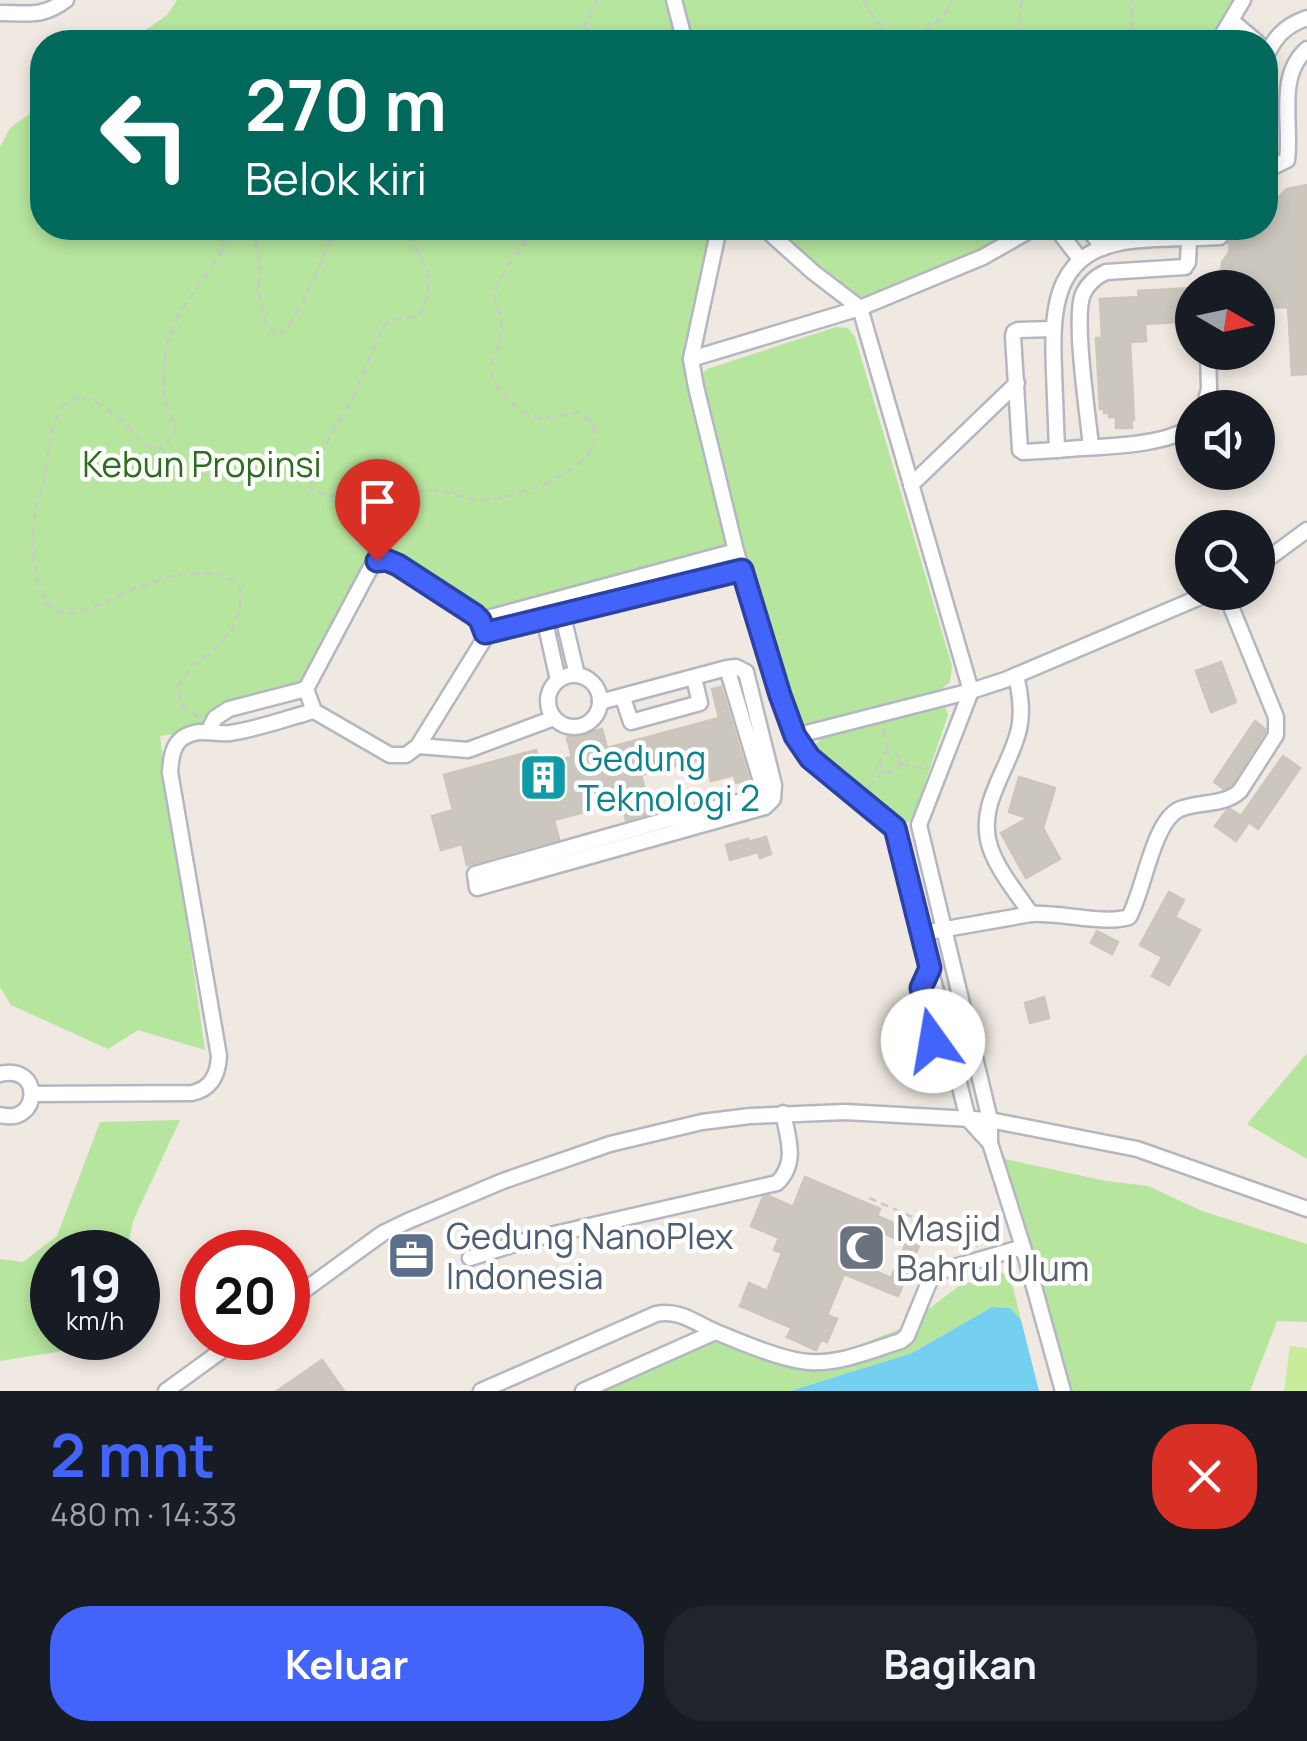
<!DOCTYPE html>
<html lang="id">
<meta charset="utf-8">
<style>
body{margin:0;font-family:Manrope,sans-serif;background:#20242c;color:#f1f3f6;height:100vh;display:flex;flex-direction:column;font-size:38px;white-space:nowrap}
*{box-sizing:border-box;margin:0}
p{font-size:32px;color:#9ea1a6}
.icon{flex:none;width:55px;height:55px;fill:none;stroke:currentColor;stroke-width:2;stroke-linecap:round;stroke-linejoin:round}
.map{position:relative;height:1391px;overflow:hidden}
.drawer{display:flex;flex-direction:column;background:#171b24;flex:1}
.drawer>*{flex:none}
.guide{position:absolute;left:30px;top:30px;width:1248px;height:210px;border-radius:40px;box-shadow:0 5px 15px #0003;background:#00695c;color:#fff;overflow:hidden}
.needle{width:65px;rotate:99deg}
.fabs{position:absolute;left:1175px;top:270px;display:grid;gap:20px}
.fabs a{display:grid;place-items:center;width:100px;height:100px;border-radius:50%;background:#171b24;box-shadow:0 5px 15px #0003;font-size:50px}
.speed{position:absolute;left:30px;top:1230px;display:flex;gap:20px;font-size:50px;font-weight:700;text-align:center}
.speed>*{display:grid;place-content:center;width:130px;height:130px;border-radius:50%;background:#171b24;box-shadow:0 5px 15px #0003;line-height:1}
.speed small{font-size:25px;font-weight:400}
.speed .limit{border:15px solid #d22;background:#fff;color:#111}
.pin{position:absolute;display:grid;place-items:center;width:85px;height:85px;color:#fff;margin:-102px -42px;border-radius:50% 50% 50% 0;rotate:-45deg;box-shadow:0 0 10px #0007}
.pin .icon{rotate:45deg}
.me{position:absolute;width:110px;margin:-55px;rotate:347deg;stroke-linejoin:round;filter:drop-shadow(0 0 8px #0008)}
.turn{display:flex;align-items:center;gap:35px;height:210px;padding:0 50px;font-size:45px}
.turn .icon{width:130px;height:130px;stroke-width:2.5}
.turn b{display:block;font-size:70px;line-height:85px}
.round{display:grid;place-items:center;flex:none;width:105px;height:105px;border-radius:40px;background:#20242c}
.overview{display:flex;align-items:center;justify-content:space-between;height:170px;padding:0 50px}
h1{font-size:60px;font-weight:700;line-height:75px;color:#4264fb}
.cta{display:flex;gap:20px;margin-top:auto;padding:20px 50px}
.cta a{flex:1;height:115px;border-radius:40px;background:#4264fb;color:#fff;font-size:40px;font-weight:700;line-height:115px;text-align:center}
.cta a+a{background:#20242c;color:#f1f3f6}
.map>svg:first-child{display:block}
.green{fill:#b6e59e}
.pitch{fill:#c9ec9a}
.water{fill:#75cff0}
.building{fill:#cbc7bf;stroke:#cbc5ba;stroke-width:2.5;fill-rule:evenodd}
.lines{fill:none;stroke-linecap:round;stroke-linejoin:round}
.minor-tunnel{stroke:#c8c4bd;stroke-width:14;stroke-dasharray:14 7;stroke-linecap:butt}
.minor-casing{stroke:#b4b7c1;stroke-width:19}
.path{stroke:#c9c9c9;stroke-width:2.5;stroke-dasharray:8 5;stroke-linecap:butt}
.minor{stroke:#fff;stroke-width:14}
.route-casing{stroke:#2b41a3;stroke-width:25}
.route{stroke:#4264fb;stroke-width:18}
.labels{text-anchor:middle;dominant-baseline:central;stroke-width:9;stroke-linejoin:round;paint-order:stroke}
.park-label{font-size:35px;fill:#2c6e1b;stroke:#fff}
.culture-label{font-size:35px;fill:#0d838f;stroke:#fff;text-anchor:start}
.worship-label{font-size:35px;fill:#5b616d;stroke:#fff;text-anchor:start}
.service-label{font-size:35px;fill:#4e5e75;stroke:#fff;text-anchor:start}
</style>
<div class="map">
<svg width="1307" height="1391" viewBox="0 0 1307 1391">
<rect width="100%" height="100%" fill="#efe9e1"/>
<g class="green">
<polygon points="177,0 1252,0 1227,42 129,42 167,15"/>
<polygon points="42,105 42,228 723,228 698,361 700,376 707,369 836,327 848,328 855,337 952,666 950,682 940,690 810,725 799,725 791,717 748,564 485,632 393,563 380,562 306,689 229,709 205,730 160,736 205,1050 138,1030 108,1049 11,1005 0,987 0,147 10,128"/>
<polygon points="771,228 1044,228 1026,240 860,312"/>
<path d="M939,705L945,707L948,715L914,815C910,825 901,825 893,819L819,755L816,744L824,736Z"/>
<polygon points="1307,1053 1307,1159 1247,1124"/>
<polygon points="180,1120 133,1221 127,1252 52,1252 52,1338 77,1338 69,1350 0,1361 0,1259 23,1262 57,1236 100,1122"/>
<polygon points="1005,1159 1106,1181 1148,1186 1202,1211 1307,1244 1307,1322 1277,1321 1250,1391 1064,1391 1038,1281"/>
<polygon points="1009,1271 1021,1320 1010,1308 992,1307 912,1353 790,1391 580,1391 710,1332 800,1352 823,1355 846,1350 905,1327 959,1286"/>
</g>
<polygon class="pitch" points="1290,1346 1307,1348 1307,1391 1284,1391"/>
<polygon class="water" points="992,1307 1010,1308 1021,1320 1039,1391 790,1391 912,1353"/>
<g class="building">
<polygon points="1307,185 1307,374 1292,375 1288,307 1258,308 1258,288 1213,288 1221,278 1222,262 1229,253 1230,236 1228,228 1265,228 1265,198 1279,197 1287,189"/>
<polygon points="1192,288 1192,321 1145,324 1146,341 1130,342 1134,420 1131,420 1132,428 1116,428 1116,417 1109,417 1109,413 1104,413 1104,409 1100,409 1096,338 1102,338 1100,299 1139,297 1138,291"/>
<polygon points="1221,662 1236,702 1211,712 1196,671"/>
<polygon points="721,687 749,780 736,783 734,775 711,781 706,758 641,775 651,813 626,820 621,802 554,820 559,839 467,865 462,844 441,850 432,816 453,810 444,775 536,750 540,765 572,757 567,738 602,729 607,748 719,718 712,689"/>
<polygon points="1255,721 1265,729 1265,732 1232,784 1224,789 1214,782"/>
<polygon points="1283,756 1300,768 1258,829 1249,822 1236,841 1215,826 1227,810 1230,809 1241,816"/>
<polygon points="1019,777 1055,788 1043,828 1060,859 1026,878 1001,833 1028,818 1009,812"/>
<polygon points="766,837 771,854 760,858 758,852 730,860 726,845 748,839 748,842"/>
<polygon points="1169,892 1184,900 1175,917 1200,930 1169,985 1152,976 1162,957 1140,945"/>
<polygon points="1097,931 1118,942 1112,954 1091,943"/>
<polygon points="1044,997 1049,1018 1030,1023 1025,1003"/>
<path d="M805,1177L880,1209L877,1216L923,1236L898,1296L844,1274L827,1315L837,1319L827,1342L821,1340L816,1350L787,1337L792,1328L740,1306L749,1283L767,1291L782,1253L774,1250L779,1238L751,1226L763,1197L769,1196L793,1207ZM872,1228L906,1243L891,1278L857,1263Z"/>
<polygon points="322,1360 344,1391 277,1391"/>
</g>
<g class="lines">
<polyline class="minor-tunnel" points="1220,237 1237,238 1247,228"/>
<defs>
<g id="minor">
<polyline points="674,0 685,42"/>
<path d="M0,13C28,13 42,18 66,0"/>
<polyline points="1232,21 1257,42"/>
<polyline points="1218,42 1243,0"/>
<path d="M1265,58C1275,37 1284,26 1307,18"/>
<path d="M1265,171L1287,160C1292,124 1276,76 1307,49"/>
<polyline points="719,228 691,359 696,387 736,551 780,695 795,736 810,759 895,828 968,1119 990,1143"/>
<polyline points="764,228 813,272 860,308 971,691 919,825 990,1120 990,1143 1023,1247 1063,1391"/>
<polyline points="1056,228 1080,259"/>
<polyline points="1088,228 1103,248"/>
<polyline points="1052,329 1018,330 1014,332 1013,336 1020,450 1023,452 1057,450"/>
<polyline points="691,359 860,308 983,257 1034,228"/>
<polyline points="1204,408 1209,389 1208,352"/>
<path d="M1192,426C1163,448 1095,446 1057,450C1056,424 1055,398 1054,372C1052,316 1051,256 1119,243C1148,237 1190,239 1220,237"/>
<path d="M1091,446C1088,416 1073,317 1083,294C1088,283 1095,277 1106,272L1185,267L1188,262L1189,239"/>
<polyline points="911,485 1017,383"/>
<polyline points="1258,566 1307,530"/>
<polyline points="561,608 577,675"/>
<polyline points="543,613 558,680"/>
<polyline points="480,620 736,551"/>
<polyline points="485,633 741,570"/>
<circle cx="574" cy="701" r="26"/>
<path d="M1016,675C1020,693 1023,711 1019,729C1010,769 976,804 990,847C998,871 1017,893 1031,914"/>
<polyline points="623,698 631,722 700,703 694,678"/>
<polyline points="600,702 727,668 736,667 746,672 774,785 773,799 765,807 477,888 475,874 666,820 762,796 763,788 727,668"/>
<polyline points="209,730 215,718 229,709 306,689"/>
<polyline points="795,736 971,691 1005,680 1212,592"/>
<polyline points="418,746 468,750 554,718"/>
<path d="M923,933L1031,914C1059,912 1105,925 1129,917C1144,891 1153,820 1180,809C1200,801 1224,806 1240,791L1276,735V717L1225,592"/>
<polyline points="930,969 921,988 939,1067 957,1079"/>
<path d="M0,1074C43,1063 41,1126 0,1115"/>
<path d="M32,1094L192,1093C211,1089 218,1075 219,1056L170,772C171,760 172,744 184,737C202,727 213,735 230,733C258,729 287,718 314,711L390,755H406L418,746L483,641L485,633L480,620L398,565C387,560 380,558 371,567L306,689L314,711"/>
<path d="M470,1258L528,1240L777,1183C798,1163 788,1138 783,1113"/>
<polyline points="288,1302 383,1233 408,1221 503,1181 610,1144 702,1122 750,1116 845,1112 990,1120 1137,1149 1307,1209"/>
<polyline points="166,1391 239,1338"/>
<path d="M481,1391L656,1314C678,1309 694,1322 714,1331C738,1341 784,1361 810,1362C841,1364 871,1350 901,1341L907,1336L930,1280L944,1270L1023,1247"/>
<polyline points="583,1391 715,1332"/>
</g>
</defs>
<use href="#minor" class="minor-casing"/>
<g class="path">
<path d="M863,0C869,11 877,25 888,32C911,45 945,22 952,0"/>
<polyline points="1022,0 1020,13 1023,42"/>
<polyline points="590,42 585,25 597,0"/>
<polyline points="1131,42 1133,39 1131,0"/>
<path d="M252,228L261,268L258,292L267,326L279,336C305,309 321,262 334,228"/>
<path d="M379,501C397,493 420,489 440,491C455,493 469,501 485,500C515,498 581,475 593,446C596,440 594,431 593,423L579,412C567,414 552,418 540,418C522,417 493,389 492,371C491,359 498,352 500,342C504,326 498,310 494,295L505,270L528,238L529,228"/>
<polyline points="385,549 379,501 369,495 328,496 311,489 310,472 352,399 383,326 396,319 413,317 421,312 428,295 427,272 411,239 400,228"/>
<path d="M198,717L182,705L177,687L193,665L213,651L231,632L240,611V588L229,577L212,574H188L168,577L134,589L82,612L64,614L48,605L38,583L32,547L35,512L45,477L51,432L62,406L78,397C112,404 123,424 147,447L165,448L176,429L163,398L166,345L180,313L222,251L226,228"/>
<polyline points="883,729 888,751"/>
<circle cx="890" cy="762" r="10"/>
<polyline points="901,764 928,769"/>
<polyline points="869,787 883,771"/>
<polyline points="869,1198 978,1246"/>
</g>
<use href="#minor" class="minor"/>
</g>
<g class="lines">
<defs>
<polyline id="route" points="377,561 386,560 398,565 475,615 480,620 485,633 742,570 780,695 795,736 810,758 895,828 930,968 921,988 933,1041"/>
</defs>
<use href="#route" class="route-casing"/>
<use href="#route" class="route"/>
</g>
<defs>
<symbol id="building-square" viewBox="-11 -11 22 22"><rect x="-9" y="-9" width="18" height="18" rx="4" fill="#0f9aa8" stroke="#fff"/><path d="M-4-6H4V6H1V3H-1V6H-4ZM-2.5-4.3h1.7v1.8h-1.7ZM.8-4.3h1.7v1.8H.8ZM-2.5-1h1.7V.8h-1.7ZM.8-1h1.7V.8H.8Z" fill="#fff"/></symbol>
<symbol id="mosque-square" viewBox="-11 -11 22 22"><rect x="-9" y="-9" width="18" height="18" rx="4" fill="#6b7280" stroke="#fff"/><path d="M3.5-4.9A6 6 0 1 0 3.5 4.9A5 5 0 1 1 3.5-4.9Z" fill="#fff"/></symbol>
<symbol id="office-square" viewBox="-11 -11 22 22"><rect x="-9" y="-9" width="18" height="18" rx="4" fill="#5c6f8a" stroke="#fff"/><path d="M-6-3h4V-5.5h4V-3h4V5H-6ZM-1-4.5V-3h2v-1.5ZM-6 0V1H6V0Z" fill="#fff"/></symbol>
</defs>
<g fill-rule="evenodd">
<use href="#building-square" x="516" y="750" width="55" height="55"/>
<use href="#mosque-square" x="834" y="1220" width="55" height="55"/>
<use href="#office-square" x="384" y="1228" width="55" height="55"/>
</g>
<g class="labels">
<g class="park-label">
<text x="202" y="464">Kebun Propinsi</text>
</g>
<g class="culture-label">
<text x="578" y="758">Gedung<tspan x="578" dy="40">Teknologi 2</tspan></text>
</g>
<g class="worship-label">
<text x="896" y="1228">Masjid<tspan x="896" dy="40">Bahrul Ulum</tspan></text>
</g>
<g class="service-label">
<text x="446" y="1236">Gedung NanoPlex<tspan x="446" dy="40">Indonesia</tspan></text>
</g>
</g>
</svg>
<div class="fabs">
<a><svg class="needle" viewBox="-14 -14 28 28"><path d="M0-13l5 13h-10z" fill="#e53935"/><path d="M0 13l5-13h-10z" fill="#9ea1a6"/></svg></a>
<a><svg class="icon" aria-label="sound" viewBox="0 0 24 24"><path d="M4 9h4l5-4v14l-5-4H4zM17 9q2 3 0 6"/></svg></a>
<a><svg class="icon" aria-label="search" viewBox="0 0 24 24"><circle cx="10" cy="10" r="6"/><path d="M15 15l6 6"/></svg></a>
</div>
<div class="speed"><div>19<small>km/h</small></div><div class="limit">20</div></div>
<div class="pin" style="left:377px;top:561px;background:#d93025"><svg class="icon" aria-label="arrive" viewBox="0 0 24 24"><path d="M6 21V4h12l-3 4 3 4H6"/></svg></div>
<svg class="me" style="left:933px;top:1041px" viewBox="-20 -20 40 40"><circle r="19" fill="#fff"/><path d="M0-13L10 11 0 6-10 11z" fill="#4264fb"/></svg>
<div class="guide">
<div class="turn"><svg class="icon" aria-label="left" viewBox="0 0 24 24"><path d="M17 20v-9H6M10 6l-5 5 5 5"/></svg><div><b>270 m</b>Belok kiri</div></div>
</div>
</div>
<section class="drawer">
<div class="overview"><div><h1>2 mnt</h1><p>480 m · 14:33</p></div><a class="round" style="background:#d93025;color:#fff"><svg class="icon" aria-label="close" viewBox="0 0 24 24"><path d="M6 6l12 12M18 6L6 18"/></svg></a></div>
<div class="cta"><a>Keluar</a><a>Bagikan</a></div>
</section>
